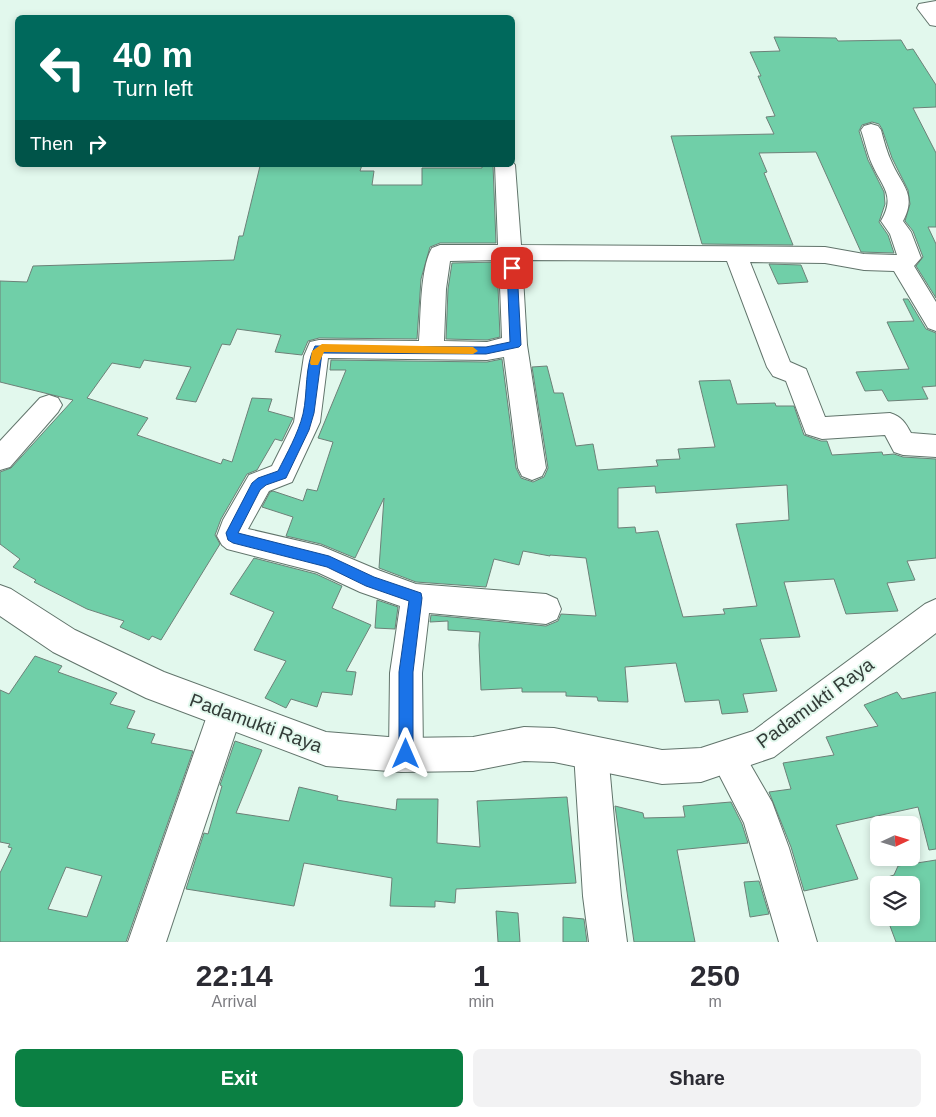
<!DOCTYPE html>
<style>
body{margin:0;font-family:Arial,sans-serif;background:#f2f2f3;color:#2b2b33;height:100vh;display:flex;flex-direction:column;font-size:19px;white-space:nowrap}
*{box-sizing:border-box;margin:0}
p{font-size:16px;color:#7c7c81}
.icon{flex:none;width:28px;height:28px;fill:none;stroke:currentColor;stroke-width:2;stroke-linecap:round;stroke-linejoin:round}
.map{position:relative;height:942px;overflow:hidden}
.side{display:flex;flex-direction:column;background:#fff;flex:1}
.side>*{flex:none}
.banner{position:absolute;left:15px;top:15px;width:500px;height:152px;border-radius:8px;box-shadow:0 2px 8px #0003;background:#00695c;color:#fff;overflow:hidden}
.needle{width:32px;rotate:86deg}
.buttons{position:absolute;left:870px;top:816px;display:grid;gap:10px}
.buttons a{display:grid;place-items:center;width:50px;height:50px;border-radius:8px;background:#fff;box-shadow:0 2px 8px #0003;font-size:25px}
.pin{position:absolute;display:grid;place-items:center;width:42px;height:42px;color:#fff;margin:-21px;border-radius:10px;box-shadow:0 2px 8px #0006}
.me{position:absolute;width:55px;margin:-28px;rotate:0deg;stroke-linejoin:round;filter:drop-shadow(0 0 4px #0008)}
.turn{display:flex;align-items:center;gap:18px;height:105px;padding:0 15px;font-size:22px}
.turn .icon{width:65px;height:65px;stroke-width:2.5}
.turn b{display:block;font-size:35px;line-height:42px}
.then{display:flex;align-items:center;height:48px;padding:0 15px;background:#0003;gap:10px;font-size:19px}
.eta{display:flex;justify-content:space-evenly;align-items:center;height:85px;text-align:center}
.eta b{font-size:30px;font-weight:800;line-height:35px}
.button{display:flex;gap:10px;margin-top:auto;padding:10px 15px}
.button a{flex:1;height:58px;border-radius:8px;background:#0b8043;color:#fff;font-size:20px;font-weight:800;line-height:58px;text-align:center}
.button a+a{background:#f2f2f3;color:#2b2b33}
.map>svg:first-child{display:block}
.building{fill:#70cfa8;stroke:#6d8178;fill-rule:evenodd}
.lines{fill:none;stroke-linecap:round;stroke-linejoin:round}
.minor-casing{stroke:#61746b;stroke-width:2}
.tertiary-casing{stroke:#61746b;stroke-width:2}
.minor{fill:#fff;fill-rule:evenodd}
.tertiary{fill:#fff;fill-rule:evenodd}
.route{fill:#1a73e8;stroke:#114b97}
.slow{fill:#f59e0b}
.labels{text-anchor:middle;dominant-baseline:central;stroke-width:4;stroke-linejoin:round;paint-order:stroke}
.near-street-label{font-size:19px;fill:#333c38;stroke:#e2f8ed}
</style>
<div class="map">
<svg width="936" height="942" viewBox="0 0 936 942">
<rect width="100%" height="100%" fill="#e2f8ed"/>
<g class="building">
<polygon points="774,37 836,38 838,41 901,40 907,50 913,49 936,85 936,107 913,108 936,153 936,227 928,227 936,244 936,298 916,266 923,257 913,231 905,221 910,204 908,190 892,158 882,129 879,124 872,122 862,125 859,131 868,160 884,192 885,204 879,222 888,235 894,253 861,252 816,152 759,153 767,172 764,173 793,245 702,244 671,136 774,134 766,117 775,116 758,76 761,76 750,52 780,51"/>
<polygon points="362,165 360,171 374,171 372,185 422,185 422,168 482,168 482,165 493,165 496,243 440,243 430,247 421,279 417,339 319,338 308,341 302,355 275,352 281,335 237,329 230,345 222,344 196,402 176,399 191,367 144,360 140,368 112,363 87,398 148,418 137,435 221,464 223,459 232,462 252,398 272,399 268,411 293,418 282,441 275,439 257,470 247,474 221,519 215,535 220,544 161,640 152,636 149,640 120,627 124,621 87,609 34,582 36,580 13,567 20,559 0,544 0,472 11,468 73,400 0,382 0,281 27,282 33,266 234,260 239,236 243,236 260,166"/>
<polygon points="497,262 500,337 487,340 446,339 448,289 452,263"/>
<polygon points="769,264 801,265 808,282 778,284"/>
<polygon points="903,299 908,299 926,329 936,333 936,386 922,387 928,399 888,401 882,390 865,391 856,372 909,369 887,322 914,321"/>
<path d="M502,359L516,468L521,478L533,482L544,477L548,468L532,367L547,366L554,393H563L576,446L593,444L598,470L658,466L656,460L680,459L678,449L715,447L699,381L730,380L737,404L775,403L776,406H794L804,435L821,441H827L832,455L882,452L883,455L894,454L903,457L936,459V558L907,561L915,580L887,583L898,611L846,614L834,579L784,582L800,637L760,639L777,691L743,694L748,712L722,714L719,700L685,702L676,663L625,667L628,702L598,701L597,697L566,696V692H522V688L481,690L479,645L480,632L448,630V621L430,622L431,615L546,626L558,621L561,614L596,616L586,558L550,555V556L523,551L519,565L494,559L486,587L416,582L379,568L384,498L355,558L321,544L286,536L293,517L262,507L270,492L273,491L303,501L307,489L317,491L333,442L318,438L346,370H330L331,360L487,362ZM787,485L789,520L736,524L757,606L723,609L725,614L683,617L658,531L636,533L635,527L618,528V488L655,486L656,493Z"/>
<polygon points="254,558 316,574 342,586 332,608 371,625 346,671 356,672 352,695 322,692 317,707 291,699 286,708 265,698 286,661 254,650 274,612 230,594"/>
<polygon points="377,600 398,607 395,629 375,628"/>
<path d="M35,656L62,666L58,672L117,693L110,704L135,711L127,728L155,734L151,743L193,751L126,942H0V873L12,848L8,847L10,844L0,842V690L9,694ZM66,867L102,876L87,917L48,909Z"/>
<polygon points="897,692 902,699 936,692 936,849 929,850 918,807 836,825 858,879 804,891 791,847 769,792 791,789 783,763 834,755 826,737 878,726 864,705"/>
<polygon points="235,741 262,750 236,813 289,821 299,787 338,796 337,800 396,810 397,799 438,799 437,843 480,847 477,801 567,797 576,883 456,889 455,903 435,901 435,907 390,906 392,878 304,863 294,906 186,889 204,833 208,834 222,786 220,785"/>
<polygon points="731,802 742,824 748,843 677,850 695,942 634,942 615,806 643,813 644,818 685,817 683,806"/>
<polygon points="936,860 936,942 896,942 887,918 911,918 911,885 879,885 879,893 875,881 894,875 898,866"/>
<polygon points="759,881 769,914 750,917 744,882"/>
<polygon points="496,911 518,913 520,942 498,942"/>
<polygon points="563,917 584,919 587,942 563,942"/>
</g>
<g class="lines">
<defs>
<g id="minor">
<polygon points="936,1 936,26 930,25 917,8 919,4"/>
<path d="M871,124L878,126L881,130C884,141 887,153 892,163C902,186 917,194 903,221L911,232L921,258L914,266L936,302V331L928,328L894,271L864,270L825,263L750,262L790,362L806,369L825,417L890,413C902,417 905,422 911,433L936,435V457L903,455L894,452L885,435L822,439L806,434L786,381L773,376L767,367L727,261L522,260L527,345L546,468L542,476L532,480L522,476L518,468L504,357L487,360L328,358L320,422L292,482L269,491L248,529L321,546L378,570L416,584L546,594L557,599L561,609L557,619L546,624L429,613L422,673L423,754L418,766L406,771L394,766L389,754L390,673L400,606L360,592L317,572L227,549L222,545L217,536L223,520L249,475L272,466L294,422L304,356L310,342L319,340L419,341C421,316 420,268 432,248L440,245H498L495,165H512V161L515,165L521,245L825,247L864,254L897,255L890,234L881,221C896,195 882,187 872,164C867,153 865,141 861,130L864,126ZM499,260L502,338L487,342L444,341L446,289L450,261Z"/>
<polygon points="49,395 58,398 62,405 58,412 10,467 0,470 0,441 40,398"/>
<polygon points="225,696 237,701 242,713 166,942 128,942 208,713 213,701"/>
<polygon points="591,736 603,741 608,753 621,896 627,942 589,942 583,896 574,753 579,741"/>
<polygon points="727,740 739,745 772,802 789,848 817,942 779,942 744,823 710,757 715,745"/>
</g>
<polygon id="tertiary" points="0,585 11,589 75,630 164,672 326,732 401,738 473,737 524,727 554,728 662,750 701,748 753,731 925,604 936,599 936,633 774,757 701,782 662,784 554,762 524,761 473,771 401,772 326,766 146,698 53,652 0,616"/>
</defs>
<use href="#minor" class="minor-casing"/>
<use href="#tertiary" class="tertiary-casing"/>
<use href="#minor" class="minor"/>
<use href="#tertiary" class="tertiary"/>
</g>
<path class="route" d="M512,265L517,268L521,345L519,347L486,354L322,353L314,413L309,430L286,478L266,485L260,490L238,533L329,556L374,577L421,593L422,598L413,672V754L411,759L406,761L401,759L399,754V672L409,601L366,586L327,567L233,543L228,540L226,533L252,483L258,478L278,471C287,453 298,434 303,414C308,392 304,367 315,346L486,347L510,342L507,268Z"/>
<polygon class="slow" points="322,344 473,347 478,351 473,354 324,352 318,365 311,365 310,363 312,351"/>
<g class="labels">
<g class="near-street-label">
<text transform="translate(815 703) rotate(-36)">Padamukti Raya</text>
<text transform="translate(256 723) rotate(20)">Padamukti Raya</text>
</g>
</g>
</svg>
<div class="buttons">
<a><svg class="needle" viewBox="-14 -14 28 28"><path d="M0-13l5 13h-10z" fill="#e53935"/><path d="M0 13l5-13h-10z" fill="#7c7c81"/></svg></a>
<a><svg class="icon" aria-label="layers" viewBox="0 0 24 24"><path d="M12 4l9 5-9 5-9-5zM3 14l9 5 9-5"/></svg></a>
</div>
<div class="pin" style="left:512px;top:268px;background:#d93025"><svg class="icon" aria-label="arrive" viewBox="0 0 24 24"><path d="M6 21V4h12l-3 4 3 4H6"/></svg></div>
<svg class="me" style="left:406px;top:754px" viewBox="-20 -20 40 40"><path d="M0-17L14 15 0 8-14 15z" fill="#1a73e8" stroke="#fff" stroke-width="4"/></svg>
<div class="banner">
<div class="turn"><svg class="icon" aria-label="left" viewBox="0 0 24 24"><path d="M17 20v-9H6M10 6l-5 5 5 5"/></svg><div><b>40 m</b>Turn left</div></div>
<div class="then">Then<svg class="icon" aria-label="right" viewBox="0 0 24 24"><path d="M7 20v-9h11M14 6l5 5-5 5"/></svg></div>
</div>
</div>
<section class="side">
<div class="eta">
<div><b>22:14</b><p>Arrival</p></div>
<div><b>1</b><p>min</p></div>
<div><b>250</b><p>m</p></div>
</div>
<div class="button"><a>Exit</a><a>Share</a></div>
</section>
